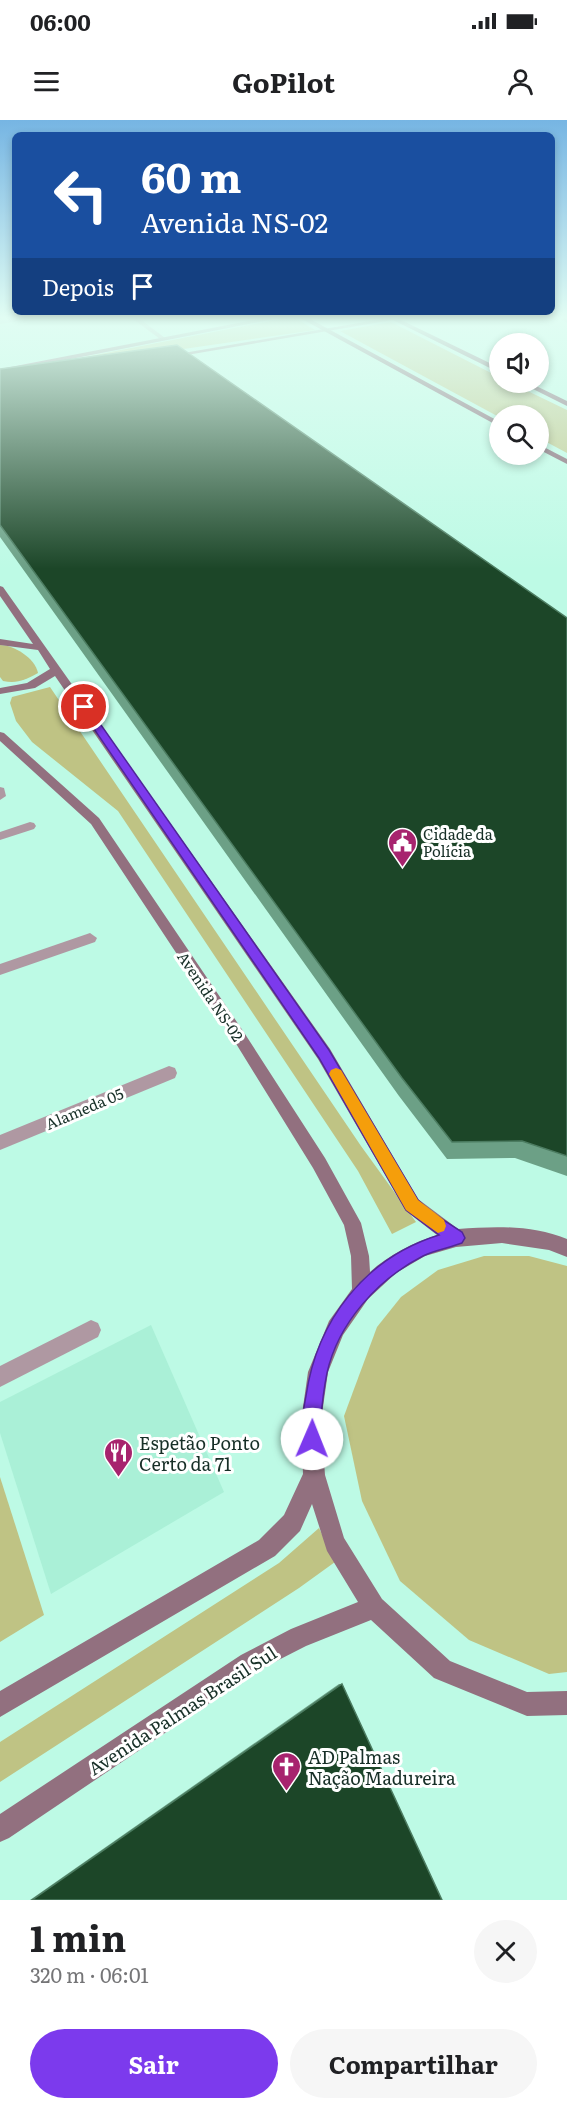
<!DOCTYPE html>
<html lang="pt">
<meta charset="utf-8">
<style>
body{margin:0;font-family:Literata,serif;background:#f6f6f6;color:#202124;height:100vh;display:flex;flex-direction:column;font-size:22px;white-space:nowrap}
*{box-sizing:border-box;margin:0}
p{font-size:20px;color:#757577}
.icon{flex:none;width:33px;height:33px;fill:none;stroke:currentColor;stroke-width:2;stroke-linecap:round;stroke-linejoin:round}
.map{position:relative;height:1780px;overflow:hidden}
.side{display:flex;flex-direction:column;background:#fff;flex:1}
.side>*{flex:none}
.banner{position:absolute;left:12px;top:12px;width:543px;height:183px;border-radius:9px;box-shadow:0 3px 9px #0003;background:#1a4fa0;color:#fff;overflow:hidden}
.buttons{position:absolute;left:489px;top:213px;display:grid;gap:12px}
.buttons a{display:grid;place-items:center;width:60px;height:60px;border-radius:50%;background:#fff;box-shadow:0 3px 9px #0003;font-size:30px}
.pin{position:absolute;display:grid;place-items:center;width:51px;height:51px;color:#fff;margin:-26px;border:3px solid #fff;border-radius:50%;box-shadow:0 2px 6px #0007}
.me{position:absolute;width:66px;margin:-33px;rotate:1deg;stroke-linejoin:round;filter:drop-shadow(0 0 4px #0008)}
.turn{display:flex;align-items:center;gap:21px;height:126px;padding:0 30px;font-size:27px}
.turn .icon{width:78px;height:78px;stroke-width:2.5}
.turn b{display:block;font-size:42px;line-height:51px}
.then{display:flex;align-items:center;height:57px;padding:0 30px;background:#0003;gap:12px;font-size:22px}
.round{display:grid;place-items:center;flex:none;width:63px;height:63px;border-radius:32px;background:#f6f6f6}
.overview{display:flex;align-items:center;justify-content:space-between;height:102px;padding:0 30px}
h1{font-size:36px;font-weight:700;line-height:45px}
.action{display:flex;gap:12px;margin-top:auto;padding:12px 30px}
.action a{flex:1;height:69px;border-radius:36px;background:#7c3aed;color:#fff;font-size:24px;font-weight:700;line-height:69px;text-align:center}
.action a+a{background:#f6f6f6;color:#202124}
.status{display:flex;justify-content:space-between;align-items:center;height:42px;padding:0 30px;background:#fff;direction:ltr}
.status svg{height:16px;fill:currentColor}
header{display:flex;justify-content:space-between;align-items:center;height:78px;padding:0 30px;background:#fff;font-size:27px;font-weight:700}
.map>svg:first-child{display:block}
.built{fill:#aaf0d7}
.green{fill:#bfc384}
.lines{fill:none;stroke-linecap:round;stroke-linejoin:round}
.street{fill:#af98a2;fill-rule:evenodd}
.secondary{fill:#92707f;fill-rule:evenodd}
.primary{fill:#7c5466;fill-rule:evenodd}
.wall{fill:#6ca086}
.building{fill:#1c4628;stroke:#4c7c61;stroke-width:1.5}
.route{fill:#7c3aed;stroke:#51269a;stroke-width:1.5}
.slow{fill:#f59e0b}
.labels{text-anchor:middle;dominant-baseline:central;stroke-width:6;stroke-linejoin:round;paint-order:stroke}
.poi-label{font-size:15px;fill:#172f27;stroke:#fff;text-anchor:start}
.street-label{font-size:15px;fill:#172f27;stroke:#fff}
.near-poi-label{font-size:18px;fill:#172f27;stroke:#fff;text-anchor:start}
.near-street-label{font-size:18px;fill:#172f27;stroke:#fff}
</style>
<div class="status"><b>06:00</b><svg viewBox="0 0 49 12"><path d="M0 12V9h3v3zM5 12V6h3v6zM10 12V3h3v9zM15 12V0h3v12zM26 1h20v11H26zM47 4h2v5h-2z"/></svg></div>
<header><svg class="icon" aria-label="menu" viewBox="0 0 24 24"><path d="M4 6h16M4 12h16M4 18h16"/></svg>GoPilot<svg class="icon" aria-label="person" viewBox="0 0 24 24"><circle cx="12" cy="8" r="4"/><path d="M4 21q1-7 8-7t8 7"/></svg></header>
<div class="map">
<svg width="567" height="1780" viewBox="0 0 567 1780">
<rect width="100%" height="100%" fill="#bdfae5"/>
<polygon class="built" points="151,1205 224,1372 51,1474 0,1313 0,1282"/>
<g class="green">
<polygon points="281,199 297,199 315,210 59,247 23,249"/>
<polygon points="391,202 499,257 500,262 511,263 567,290 567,333 539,318 538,296 499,297 340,211"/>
<path d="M0,525C14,525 35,538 38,553C25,560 17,564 3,561L0,557Z"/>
<polygon points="50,567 361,1026 416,1102 392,1114 358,1051 118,691 32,622 16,601 10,583 12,577"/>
<polygon points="484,1136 529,1136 567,1146 567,1552 549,1554 469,1520 400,1461 362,1381 344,1296 377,1207 401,1177 438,1150"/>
<polygon points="0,1357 44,1495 0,1522"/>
<polygon points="319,1408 335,1442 299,1468 0,1662 0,1622 279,1443"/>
</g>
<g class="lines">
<g class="street">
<polygon points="21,199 18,201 0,204 0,200"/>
<polygon points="133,199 140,199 165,218 160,219"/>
<polygon points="561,199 567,199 567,203"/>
<polygon points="0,667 4,668 6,676 0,680"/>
<polygon points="30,702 34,703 36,706 34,709 0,720 0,712"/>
<polygon points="90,813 97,818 95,822 0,855 0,844"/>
<polygon points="169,946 175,948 177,953 175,958 0,1030 0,1015"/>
<polygon points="91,1200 98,1203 101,1210 98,1217 0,1267 0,1246"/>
</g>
<g class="secondary">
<polygon points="259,199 274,199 0,253 0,249"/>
<polygon points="382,199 398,199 169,238 166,236"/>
<path d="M0,466L3,467L330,929L418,1079L458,1109C496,1106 532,1105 567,1119V1137L549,1130L502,1123L456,1127L425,1136L396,1153L368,1179L343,1215L328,1252L321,1301L325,1355L344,1418L382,1479L450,1541L527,1572L567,1571V1595L527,1596L434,1558L371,1500L306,1526L257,1551L9,1718L0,1722V1694L241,1535L291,1509L358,1482L327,1431L312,1384L300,1411L275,1436L0,1597V1571L259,1420L284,1395L303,1354L301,1301L308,1252L329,1201L352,1169L351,1136L344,1105L313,1048L235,922L91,704L0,621V612L4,613L99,698L245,914L325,1038L361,1103L369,1136L370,1152C389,1135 412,1123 437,1115L406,1091L318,939L55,556L35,568L0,574V568L27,563L50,549L38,530L0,525V519L33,524L0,476Z"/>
</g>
<g class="primary">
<polygon points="302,199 310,199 500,302 500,307"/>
<polygon points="391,199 399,199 500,248 500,253"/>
<polygon points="519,262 528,262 567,281 567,286"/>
<polygon points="538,324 567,339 567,344 538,329"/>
</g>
</g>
<g class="wall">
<polygon points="0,249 567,498 567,1056 515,1038 447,1039 399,976 0,417"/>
<polygon points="339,1564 342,1564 442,1780 30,1780"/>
</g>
<g class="building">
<polygon points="177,225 567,498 567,1036 522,1021 452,1022 402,958 0,405 0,249"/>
<polygon points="342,1564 442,1780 32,1780"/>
</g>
<linearGradient id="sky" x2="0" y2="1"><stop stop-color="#76b5e3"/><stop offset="0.44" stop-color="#e1fdf3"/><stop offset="1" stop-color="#e1fdf3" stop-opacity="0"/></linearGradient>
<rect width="567" height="449" fill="url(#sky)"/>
<path class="route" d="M80,585H87L329,930L418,1080L431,1092L462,1112L465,1118L462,1123C449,1128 435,1130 423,1136C378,1159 338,1203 327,1253C324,1268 322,1284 321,1299C320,1308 323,1317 319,1326L312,1329L306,1326C299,1310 303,1292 306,1276C317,1200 365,1138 439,1115L406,1090L319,938L79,587Z"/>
<polygon class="slow" points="336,948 341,950 418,1080 444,1100 446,1106 444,1111 438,1113 406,1090 329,954 331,950"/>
<defs>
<symbol id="civic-pin" viewBox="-11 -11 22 30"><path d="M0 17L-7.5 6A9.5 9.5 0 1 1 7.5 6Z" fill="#a7236e" stroke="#fff"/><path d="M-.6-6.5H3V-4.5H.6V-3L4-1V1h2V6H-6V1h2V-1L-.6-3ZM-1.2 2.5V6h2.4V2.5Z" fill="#fff"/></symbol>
<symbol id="restaurant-pin" viewBox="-11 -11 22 30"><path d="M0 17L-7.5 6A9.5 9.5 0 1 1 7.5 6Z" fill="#a7236e" stroke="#fff"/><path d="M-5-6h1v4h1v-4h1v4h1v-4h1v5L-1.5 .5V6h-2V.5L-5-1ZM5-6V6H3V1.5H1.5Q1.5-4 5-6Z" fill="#fff"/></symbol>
<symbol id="church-pin" viewBox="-11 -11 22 30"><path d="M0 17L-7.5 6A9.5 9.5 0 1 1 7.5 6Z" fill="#a7236e" stroke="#fff"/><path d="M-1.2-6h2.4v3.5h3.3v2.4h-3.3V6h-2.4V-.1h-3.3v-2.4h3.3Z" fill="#fff"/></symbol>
</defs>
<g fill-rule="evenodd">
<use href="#civic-pin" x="386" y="706" width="33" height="45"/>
<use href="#restaurant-pin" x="102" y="1316" width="33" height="45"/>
<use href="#church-pin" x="270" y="1630" width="33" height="45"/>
</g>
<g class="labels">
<g class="poi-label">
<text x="423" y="713">Cidade da<tspan x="423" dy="17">Polícia</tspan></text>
</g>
<g class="street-label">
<text transform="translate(211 876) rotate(56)">Avenida NS-02</text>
<text transform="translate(84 988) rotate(-23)">Alameda 05</text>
</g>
<g class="near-poi-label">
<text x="139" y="1322">Espetão Ponto<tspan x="139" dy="21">Certo da 71</tspan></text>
<text x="308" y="1636">AD Palmas<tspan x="308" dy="21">Nação Madureira</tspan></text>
</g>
<g class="near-street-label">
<text transform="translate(182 1590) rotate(-33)">Avenida Palmas Brasil Sul</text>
</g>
</g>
</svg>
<div class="buttons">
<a><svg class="icon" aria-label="sound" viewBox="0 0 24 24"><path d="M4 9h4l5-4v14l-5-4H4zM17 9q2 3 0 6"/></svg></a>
<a><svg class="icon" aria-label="search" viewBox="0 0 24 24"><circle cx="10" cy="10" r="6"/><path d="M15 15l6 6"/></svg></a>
</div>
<div class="pin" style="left:84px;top:587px;background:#d93025"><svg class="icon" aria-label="arrive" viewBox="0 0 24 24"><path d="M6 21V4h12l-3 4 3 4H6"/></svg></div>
<svg class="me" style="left:312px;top:1319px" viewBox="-20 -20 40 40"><circle r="19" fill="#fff"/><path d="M0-13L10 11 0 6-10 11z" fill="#7c3aed"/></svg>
<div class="banner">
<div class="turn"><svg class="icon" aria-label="left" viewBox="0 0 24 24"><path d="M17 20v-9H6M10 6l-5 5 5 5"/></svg><div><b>60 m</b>Avenida NS-02</div></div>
<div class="then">Depois<svg class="icon" aria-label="arrive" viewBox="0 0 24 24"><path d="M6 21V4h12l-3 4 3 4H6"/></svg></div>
</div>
</div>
<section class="side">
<div class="overview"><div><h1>1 min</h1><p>320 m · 06:01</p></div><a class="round"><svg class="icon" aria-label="close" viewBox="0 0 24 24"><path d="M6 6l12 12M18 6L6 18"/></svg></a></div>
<div class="action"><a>Sair</a><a>Compartilhar</a></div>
</section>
